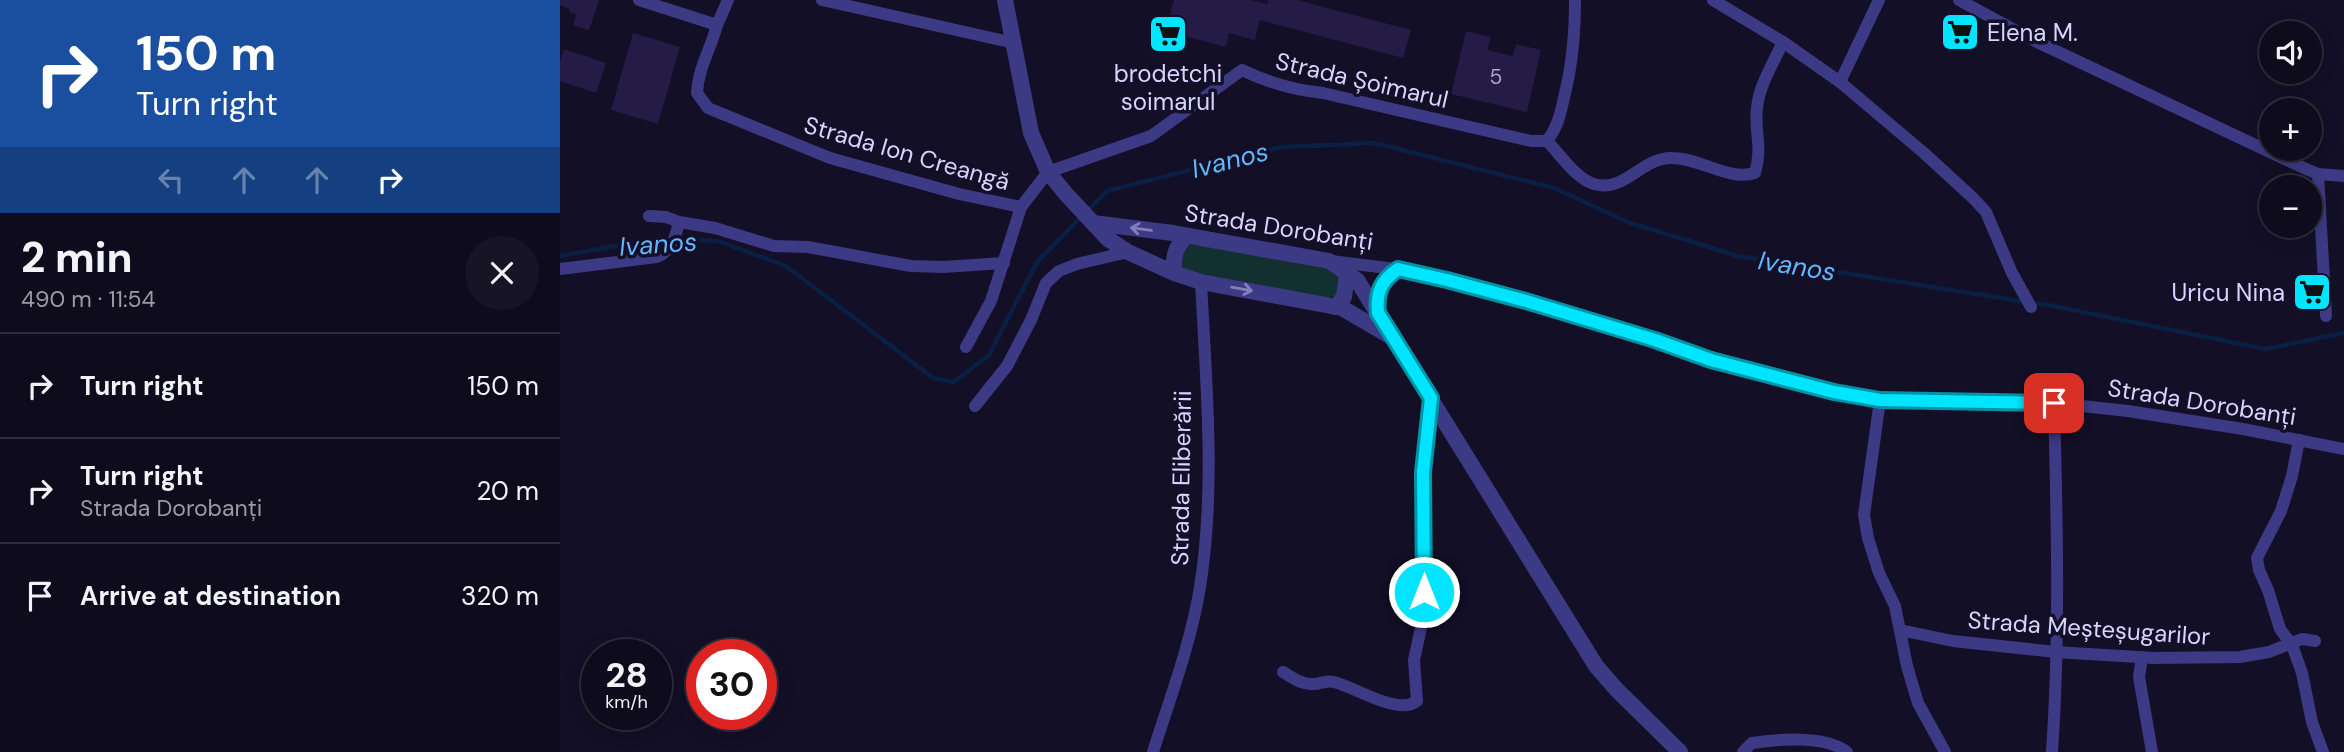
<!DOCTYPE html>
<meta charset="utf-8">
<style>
body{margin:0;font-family:"DM Sans",sans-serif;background:#171425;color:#f1f3f6;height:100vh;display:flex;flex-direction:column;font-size:26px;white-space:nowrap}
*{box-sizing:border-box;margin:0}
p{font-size:23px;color:#9b9ba3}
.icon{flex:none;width:38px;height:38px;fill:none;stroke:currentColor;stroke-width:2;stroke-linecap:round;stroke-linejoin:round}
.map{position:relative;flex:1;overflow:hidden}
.drawer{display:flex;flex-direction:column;background:#0e0b1c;width:560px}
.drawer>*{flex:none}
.hud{background:#1a4fa0;color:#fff;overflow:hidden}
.tools{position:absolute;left:1699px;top:21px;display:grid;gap:14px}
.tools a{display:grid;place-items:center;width:63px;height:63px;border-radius:50%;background:#0e0b1c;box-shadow:0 4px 18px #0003,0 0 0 2px #2e2b3b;font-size:35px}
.speed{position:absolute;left:21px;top:639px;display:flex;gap:14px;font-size:35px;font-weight:700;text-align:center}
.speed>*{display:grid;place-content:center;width:91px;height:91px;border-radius:50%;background:#0e0b1c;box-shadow:0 4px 18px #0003,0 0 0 2px #2e2b3b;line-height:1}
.speed small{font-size:18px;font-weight:400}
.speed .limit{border:10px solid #d22;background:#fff;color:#111}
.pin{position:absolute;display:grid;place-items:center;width:60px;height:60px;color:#fff;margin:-30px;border-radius:14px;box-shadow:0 4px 10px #0006}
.me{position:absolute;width:77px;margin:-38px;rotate:0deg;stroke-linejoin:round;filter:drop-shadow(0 0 5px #0008)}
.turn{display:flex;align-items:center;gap:24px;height:147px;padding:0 21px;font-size:32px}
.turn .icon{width:91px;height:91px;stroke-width:2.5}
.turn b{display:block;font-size:49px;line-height:60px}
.lanes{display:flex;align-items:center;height:66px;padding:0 21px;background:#0003;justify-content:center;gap:35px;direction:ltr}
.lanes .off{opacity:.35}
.round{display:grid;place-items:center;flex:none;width:74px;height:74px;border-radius:37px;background:#171425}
.overview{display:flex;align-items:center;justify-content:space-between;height:119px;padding:0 21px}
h1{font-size:42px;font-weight:800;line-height:52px}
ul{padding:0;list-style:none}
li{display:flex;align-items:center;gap:21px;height:105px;padding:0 21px;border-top:2px solid #2e2b3b}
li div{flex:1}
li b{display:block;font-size:26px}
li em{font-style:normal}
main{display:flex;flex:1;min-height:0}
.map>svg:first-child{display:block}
.green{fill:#12302f}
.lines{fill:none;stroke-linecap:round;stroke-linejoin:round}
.stream{stroke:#0a1f44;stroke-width:4.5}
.building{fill:#241b47}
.minor{stroke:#3d3a85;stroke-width:12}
.tertiary{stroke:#3d3a85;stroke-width:16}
.oneway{stroke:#837fbc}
.route-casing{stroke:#0095a6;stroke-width:18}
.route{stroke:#00e5ff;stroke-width:12}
.labels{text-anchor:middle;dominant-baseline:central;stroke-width:7;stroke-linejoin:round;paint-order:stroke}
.number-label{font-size:21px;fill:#aca6d1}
.poi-label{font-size:24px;fill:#d9d4ff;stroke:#130f26;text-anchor:start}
.street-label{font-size:24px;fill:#d9d4ff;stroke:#130f26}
.water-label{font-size:26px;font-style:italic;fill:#62b6ff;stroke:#130f26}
</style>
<main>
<section class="drawer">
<div class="hud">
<div class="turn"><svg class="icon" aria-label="right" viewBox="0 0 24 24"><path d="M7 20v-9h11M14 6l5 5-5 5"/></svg><div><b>150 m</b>Turn right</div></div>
<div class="lanes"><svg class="icon off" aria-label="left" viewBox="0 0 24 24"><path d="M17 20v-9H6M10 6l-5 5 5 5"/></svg><svg class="icon off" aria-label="ahead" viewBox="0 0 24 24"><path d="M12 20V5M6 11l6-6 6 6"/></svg><svg class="icon off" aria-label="ahead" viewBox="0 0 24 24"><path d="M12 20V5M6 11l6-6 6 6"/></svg><svg class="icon" aria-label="right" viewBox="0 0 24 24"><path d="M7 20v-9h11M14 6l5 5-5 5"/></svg></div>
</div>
<div class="overview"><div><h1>2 min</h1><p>490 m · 11:54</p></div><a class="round"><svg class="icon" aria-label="close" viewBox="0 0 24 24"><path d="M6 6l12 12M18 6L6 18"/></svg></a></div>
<ul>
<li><svg class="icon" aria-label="right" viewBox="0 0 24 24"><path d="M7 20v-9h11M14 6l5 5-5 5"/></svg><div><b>Turn right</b></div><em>150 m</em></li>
<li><svg class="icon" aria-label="right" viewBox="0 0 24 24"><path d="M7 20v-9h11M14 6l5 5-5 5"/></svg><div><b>Turn right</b><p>Strada Dorobanți</p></div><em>20 m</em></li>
<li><svg class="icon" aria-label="arrive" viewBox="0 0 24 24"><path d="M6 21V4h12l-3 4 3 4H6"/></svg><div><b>Arrive at destination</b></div><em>320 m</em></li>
</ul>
</section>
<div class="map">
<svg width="1784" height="752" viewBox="0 0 1784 752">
<rect width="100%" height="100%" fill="#130f26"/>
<polygon class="green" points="630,243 774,270 781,278 777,295 769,298 628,272 621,266 621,252"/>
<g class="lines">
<g class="stream">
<polyline points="527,211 547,191 722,147 815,143 994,188 1070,223 1178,256 1460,301"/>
<polyline points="0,256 94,239 158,241 226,266 373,378 394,382 429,355 477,262 521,217"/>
<polyline points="1478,303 1706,349 1784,333"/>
</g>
</g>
<g class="building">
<polygon points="0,0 39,0 29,30 13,25 16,15 9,12 10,9 0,5"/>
<polygon points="614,0 690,0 707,4 708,0 737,0 851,30 843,58 700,20 695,40 669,33 666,47 606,31"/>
<polygon points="906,31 931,37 927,50 953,56 956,44 981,50 967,112 891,94"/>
<polygon points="73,33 120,47 98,124 51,110"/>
<polygon points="4,49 46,63 36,93 0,81 0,61"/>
</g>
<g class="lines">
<g class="minor">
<path d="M79,0L157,25C151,49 138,68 137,93L148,108L270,158L399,194L461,207"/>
<polyline points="262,0 454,43"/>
<polyline points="1153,0 1223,42 1280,82 1364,153 1413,198 1426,212 1452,273 1471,307"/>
<polyline points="1399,0 1475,41 1746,169 1758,174 1784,176"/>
<polyline points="157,25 168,0"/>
<polyline points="1280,82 1319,0"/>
<path d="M987,141C1000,154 1016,179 1034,184C1065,193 1082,157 1112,158C1140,158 1168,181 1195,173C1203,146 1194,131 1197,108C1199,85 1214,62 1223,42"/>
<polyline points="1758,174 1766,316"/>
<polyline points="89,216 106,217 119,222 155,228 214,246 248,247 351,266 383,267 444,263"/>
<polyline points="771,261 835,269 887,280 1027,319 1151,360 1274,392 1320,400 1494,403 1568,411 1683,429 1784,449"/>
<path d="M0,269L97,257C113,250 115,238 119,222"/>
<path d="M818,313C815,292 821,281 838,269"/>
<path d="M406,347L431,301L461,207L488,172L591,136L682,70C709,83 733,90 763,93L971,141H987C1000,124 1001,109 1006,89C1013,59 1015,31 1015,0"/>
<polyline points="1320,400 1304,515 1308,538 1319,573 1335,606 1347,666 1358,703 1385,752"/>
<polyline points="415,406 447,366 471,320 486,283 499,271 517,264 568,252"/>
<polyline points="1739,440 1732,476 1721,511 1697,558 1699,570 1708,590 1720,629 1732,645 1742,673 1752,722 1763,752"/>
<polyline points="1340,630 1393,641 1496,652 1594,658 1680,657 1709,652 1742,639 1755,641"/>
<polyline points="1582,657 1579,677 1592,752"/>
<path d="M723,672C732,677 742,685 753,684C761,684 766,680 774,682C795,687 838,716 857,701L854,660L864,614L863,472L871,398"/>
<path d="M593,752C610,698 631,643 640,587C656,487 646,382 641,282"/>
<path d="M1183,752L1192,743C1217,739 1266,735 1287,752"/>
<path d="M1492,752C1500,636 1497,519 1494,403"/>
</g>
<g class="tertiary">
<polyline points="445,0 471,133 488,172 506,194 548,239 568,252 614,273 641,282 782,308 830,336"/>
<polyline points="533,223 613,233 769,261 797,280 1036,666 1056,689 1120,752"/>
<path d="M614,273C613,256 615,248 626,236"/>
<polyline points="775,307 784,297 787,273"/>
</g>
</g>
<defs><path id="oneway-shaft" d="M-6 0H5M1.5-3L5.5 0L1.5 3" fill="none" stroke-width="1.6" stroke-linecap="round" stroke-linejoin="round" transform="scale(1.75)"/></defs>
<g class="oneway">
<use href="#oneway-shaft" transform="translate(581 229) rotate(-172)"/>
<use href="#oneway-shaft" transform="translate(682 289) rotate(10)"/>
</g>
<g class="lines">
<defs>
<path id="route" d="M864,592L863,472L871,398L818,313C816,292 821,281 838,269L887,280L966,301L1095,340L1151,360L1274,392L1320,400L1494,403"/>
</defs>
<use href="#route" class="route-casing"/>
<use href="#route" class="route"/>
</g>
<defs>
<symbol id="supermarket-square" viewBox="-11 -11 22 22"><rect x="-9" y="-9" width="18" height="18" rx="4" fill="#00e5ff" stroke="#130f26"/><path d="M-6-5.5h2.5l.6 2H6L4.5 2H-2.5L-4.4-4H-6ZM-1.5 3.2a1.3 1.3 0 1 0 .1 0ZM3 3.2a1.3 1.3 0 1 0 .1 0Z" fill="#111"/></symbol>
</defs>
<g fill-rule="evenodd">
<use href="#supermarket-square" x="1378" y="10" width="44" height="44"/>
<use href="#supermarket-square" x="586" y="12" width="44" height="44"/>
<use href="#supermarket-square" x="1730" y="270" width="44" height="44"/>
</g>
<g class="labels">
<g class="number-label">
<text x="936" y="77">5</text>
</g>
<g class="poi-label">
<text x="1427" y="32">Elena M.</text>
<text x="608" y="73" text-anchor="middle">brodetchi<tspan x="608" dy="28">soimarul</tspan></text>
<text x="1725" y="292" text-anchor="end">Uricu Nina</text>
</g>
<g class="street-label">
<text transform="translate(802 80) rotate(13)">Strada Șoimarul</text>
<text transform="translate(347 153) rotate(16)">Strada Ion Creangă</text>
<text transform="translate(719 227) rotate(9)">Strada Dorobanți</text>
<text transform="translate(1642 402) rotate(9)">Strada Dorobanți</text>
<text transform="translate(621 478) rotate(-89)">Strada Eliberării</text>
<text transform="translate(1529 628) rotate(4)">Strada Meșteșugarilor</text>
</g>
<g class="water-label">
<text transform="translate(670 160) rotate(-14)">Ivanos</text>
<text transform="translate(98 244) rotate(-4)">Ivanos</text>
<text transform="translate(1237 266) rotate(9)">Ivanos</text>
</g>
</g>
</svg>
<div class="tools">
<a><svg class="icon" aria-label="sound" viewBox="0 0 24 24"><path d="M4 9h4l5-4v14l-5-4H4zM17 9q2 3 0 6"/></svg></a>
<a>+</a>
<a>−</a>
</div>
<div class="speed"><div>28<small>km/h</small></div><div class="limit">30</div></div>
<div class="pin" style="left:1494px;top:403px;background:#d93025"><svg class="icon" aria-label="arrive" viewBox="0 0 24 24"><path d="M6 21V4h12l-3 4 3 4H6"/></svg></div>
<svg class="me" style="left:864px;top:592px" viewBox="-20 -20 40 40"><circle r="17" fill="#00e5ff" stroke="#fff" stroke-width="3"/><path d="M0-11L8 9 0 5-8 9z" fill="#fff"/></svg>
</div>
</main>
